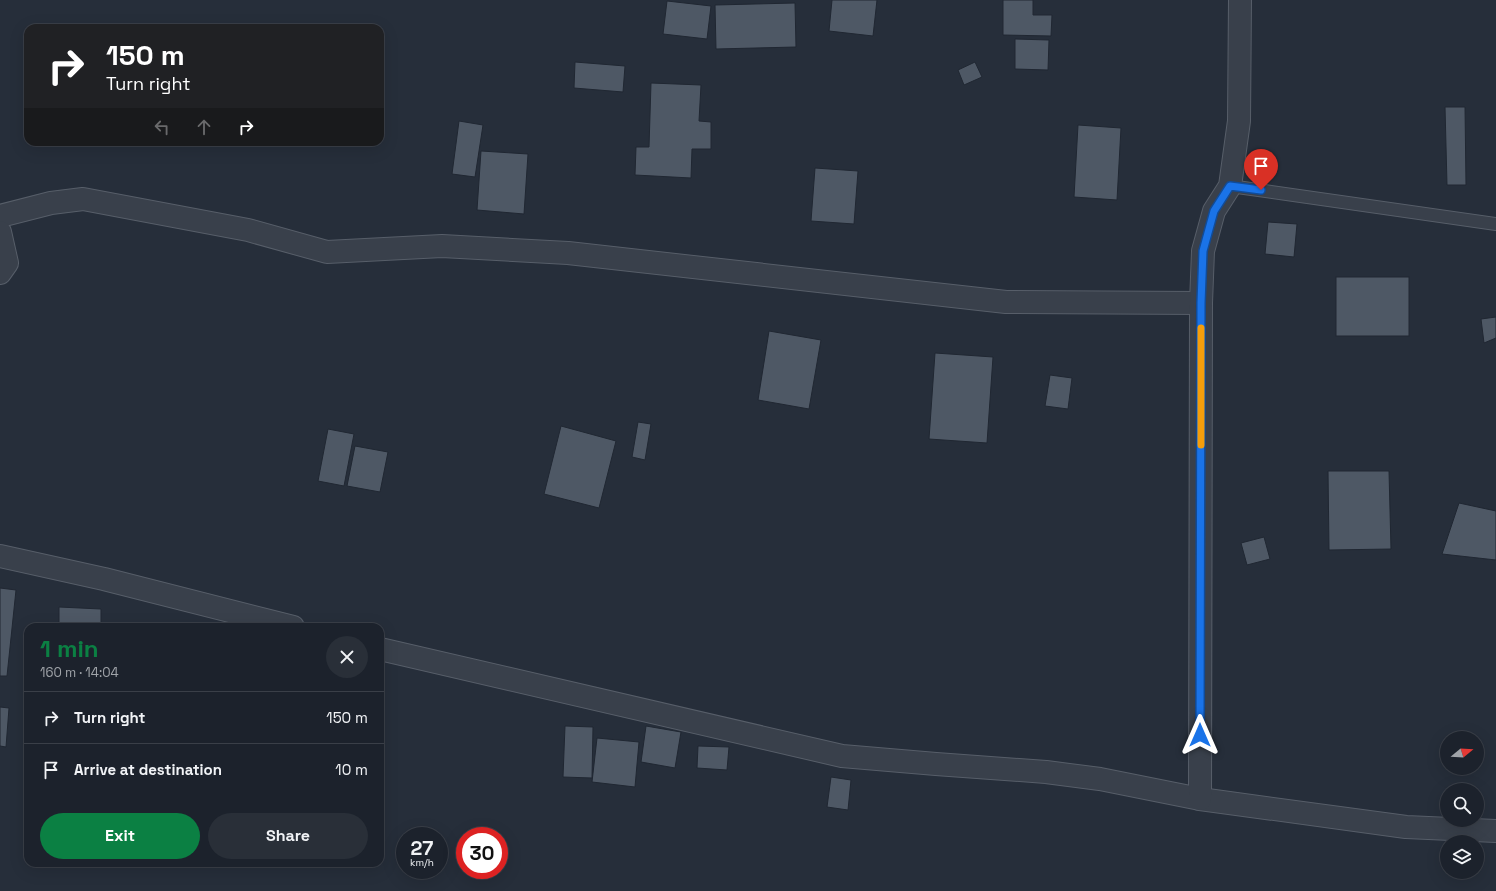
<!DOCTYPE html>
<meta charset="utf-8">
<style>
body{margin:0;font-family:"Space Grotesk",sans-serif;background:#292f38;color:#f1f3f6;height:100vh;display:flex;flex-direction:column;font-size:15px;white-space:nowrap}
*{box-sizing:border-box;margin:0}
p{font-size:13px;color:#a0a4a9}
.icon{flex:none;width:22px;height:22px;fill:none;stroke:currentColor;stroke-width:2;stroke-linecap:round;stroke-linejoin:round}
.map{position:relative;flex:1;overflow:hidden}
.side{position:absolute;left:24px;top:623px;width:360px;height:244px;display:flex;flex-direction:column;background:#1c222c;border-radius:12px;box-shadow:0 4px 16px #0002,0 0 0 1px #3a3f48}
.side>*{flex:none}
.top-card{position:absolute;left:24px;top:24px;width:360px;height:122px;border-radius:12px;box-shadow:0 4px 16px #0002,0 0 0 1px #3a3f48;background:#202124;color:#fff;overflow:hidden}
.needle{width:26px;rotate:72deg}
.controls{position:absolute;left:1440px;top:731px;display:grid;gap:8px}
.controls a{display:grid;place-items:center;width:44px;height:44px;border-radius:50%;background:#1c222c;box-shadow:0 4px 16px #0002,0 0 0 1px #3a3f48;font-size:20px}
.speed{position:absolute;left:396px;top:827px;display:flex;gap:8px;font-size:20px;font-weight:700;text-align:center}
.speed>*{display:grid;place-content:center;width:52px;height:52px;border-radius:50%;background:#1c222c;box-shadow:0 4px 16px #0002,0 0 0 1px #3a3f48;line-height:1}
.speed small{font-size:10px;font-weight:400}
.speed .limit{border:6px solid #d22;background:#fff;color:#111}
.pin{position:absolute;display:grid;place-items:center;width:34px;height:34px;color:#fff;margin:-41px -17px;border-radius:50% 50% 50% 0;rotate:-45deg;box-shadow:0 0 4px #0007}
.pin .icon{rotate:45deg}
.me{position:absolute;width:44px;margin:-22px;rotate:0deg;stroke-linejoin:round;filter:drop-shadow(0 0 3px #0008)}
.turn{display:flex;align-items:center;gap:14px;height:84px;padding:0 16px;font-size:18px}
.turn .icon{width:52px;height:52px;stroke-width:2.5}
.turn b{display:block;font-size:28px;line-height:34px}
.lanes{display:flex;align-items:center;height:38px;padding:0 16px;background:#0003;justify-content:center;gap:20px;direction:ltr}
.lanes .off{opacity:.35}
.round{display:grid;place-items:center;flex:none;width:42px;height:42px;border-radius:21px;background:#292f38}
.summary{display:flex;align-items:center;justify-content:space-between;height:68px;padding:0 16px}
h1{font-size:24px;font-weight:700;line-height:30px;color:#0b8043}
.primary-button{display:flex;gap:8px;margin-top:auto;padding:8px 16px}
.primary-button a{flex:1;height:46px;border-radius:24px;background:#0b8043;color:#fff;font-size:16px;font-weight:700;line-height:46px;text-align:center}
.primary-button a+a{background:#292f38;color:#f1f3f6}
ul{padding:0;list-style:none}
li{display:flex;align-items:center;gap:12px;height:52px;padding:0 16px;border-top:1px solid #3a3f48}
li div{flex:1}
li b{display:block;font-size:15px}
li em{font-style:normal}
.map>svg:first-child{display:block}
.building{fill:#4e5865;stroke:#202732}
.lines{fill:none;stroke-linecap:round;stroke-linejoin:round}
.service-casing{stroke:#575e69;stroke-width:14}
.minor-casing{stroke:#575e69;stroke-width:24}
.service{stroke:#39404b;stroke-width:12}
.minor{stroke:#39404b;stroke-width:22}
.route-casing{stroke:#114b97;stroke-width:10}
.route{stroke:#1a73e8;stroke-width:7}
.slow{stroke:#f59e0b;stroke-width:7}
</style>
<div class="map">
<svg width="1496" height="891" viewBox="0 0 1496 891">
<rect width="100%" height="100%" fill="#262e3a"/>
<g class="building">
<polygon points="832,0 877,0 873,36 829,31"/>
<polygon points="1003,0 1033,0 1033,15 1052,15 1051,36 1003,35"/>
<polygon points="667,1 711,6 707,39 663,34"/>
<polygon points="795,3 796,47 716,49 715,5"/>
<polygon points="1015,39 1049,40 1048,70 1015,69"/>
<polygon points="575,62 625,66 623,92 574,88"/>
<polygon points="975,62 982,77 964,85 958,70"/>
<polygon points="651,83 701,85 699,121 711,122 711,149 692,149 691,178 635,175 636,147 649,147"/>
<polygon points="1445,107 1465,107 1466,185 1447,185"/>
<polygon points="459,121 483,125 475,177 452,174"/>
<polygon points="1078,125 1121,128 1117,200 1074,197"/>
<polygon points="481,151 528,154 524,214 477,210"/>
<polygon points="815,168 858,171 854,224 811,221"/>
<polygon points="1268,222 1297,224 1294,257 1265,254"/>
<rect x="1336" y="277" width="73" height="59"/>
<polygon points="1496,317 1496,338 1484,343 1481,319"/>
<polygon points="769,331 821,340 809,409 758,400"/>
<polygon points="935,353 993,357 987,443 929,439"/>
<polygon points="1050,375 1072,378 1068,409 1045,406"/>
<polygon points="638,422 651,424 645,460 632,457"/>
<polygon points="561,426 616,441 599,508 544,494"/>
<polygon points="328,429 354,434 344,486 318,481"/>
<polygon points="355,446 388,452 380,492 347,486"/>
<polygon points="1328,471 1389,471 1391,549 1329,550"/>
<polygon points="1459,503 1496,511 1496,560 1442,554"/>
<polygon points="1264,537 1270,559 1247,565 1241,543"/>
<polygon points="0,588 16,590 7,676 0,676"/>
<polygon points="59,607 101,609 101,627 59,627"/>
<polygon points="26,692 28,692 28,747 24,747"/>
<polygon points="0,707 9,708 6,747 0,746"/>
<polygon points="565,726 593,727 592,778 563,777"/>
<polygon points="646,726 681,732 675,768 641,762"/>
<polygon points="597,738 639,742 635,787 592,782"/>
<polygon points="698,746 729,747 727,770 697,768"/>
<polygon points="831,777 851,780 848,810 827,807"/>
</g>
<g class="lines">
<defs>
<polyline id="service" points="1230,186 1496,224"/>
<g id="minor">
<polyline points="0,216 51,203 83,199 248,230 327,252 442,246 568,253 1006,302 1201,303"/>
<polyline points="0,232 7,263 0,273"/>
<polyline points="0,556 104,579 293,627"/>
<polyline points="380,649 842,756 936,764 1046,772 1100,779 1200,799 1406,827 1496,831"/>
<polyline points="1200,799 1201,303 1203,251 1214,211 1230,186 1239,121 1240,0"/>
</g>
</defs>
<use href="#service" class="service-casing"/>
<use href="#minor" class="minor-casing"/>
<use href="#service" class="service"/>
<use href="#minor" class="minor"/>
</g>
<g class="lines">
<defs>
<polyline id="route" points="1200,735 1201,303 1203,251 1214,211 1230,186 1261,190"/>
</defs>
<use href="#route" class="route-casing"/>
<use href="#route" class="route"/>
<polyline class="slow" points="1201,445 1201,328"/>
</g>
</svg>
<div class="controls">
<a><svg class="needle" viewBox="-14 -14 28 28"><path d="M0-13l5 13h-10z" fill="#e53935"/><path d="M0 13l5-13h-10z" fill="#a0a4a9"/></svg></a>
<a><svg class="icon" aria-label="search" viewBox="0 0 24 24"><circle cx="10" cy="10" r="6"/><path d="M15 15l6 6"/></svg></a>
<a><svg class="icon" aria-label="layers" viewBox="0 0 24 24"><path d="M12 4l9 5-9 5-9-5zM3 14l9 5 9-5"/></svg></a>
</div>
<div class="speed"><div>27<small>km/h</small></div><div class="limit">30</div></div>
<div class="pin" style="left:1261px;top:190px;background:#d93025"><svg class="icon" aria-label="arrive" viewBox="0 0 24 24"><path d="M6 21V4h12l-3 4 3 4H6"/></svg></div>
<svg class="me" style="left:1200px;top:735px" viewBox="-20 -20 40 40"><path d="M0-17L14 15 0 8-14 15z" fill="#1a73e8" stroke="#fff" stroke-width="4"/></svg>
<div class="top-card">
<div class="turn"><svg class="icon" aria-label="right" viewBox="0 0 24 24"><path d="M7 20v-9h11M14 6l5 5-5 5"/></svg><div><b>150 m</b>Turn right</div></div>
<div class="lanes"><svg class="icon off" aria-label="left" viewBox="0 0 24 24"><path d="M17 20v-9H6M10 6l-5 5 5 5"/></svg><svg class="icon off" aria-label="ahead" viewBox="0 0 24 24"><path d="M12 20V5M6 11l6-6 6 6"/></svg><svg class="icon" aria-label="right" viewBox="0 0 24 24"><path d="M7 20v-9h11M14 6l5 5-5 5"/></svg></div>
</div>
<section class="side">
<div class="summary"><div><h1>1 min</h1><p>160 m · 14:04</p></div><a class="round"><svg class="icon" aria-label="close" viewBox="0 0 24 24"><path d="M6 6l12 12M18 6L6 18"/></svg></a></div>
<ul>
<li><svg class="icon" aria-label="right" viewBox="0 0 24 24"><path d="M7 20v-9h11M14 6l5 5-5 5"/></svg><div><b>Turn right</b></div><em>150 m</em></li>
<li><svg class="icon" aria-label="arrive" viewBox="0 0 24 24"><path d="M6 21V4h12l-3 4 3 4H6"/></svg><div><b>Arrive at destination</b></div><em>10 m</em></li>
</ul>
<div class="primary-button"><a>Exit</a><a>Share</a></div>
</section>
</div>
